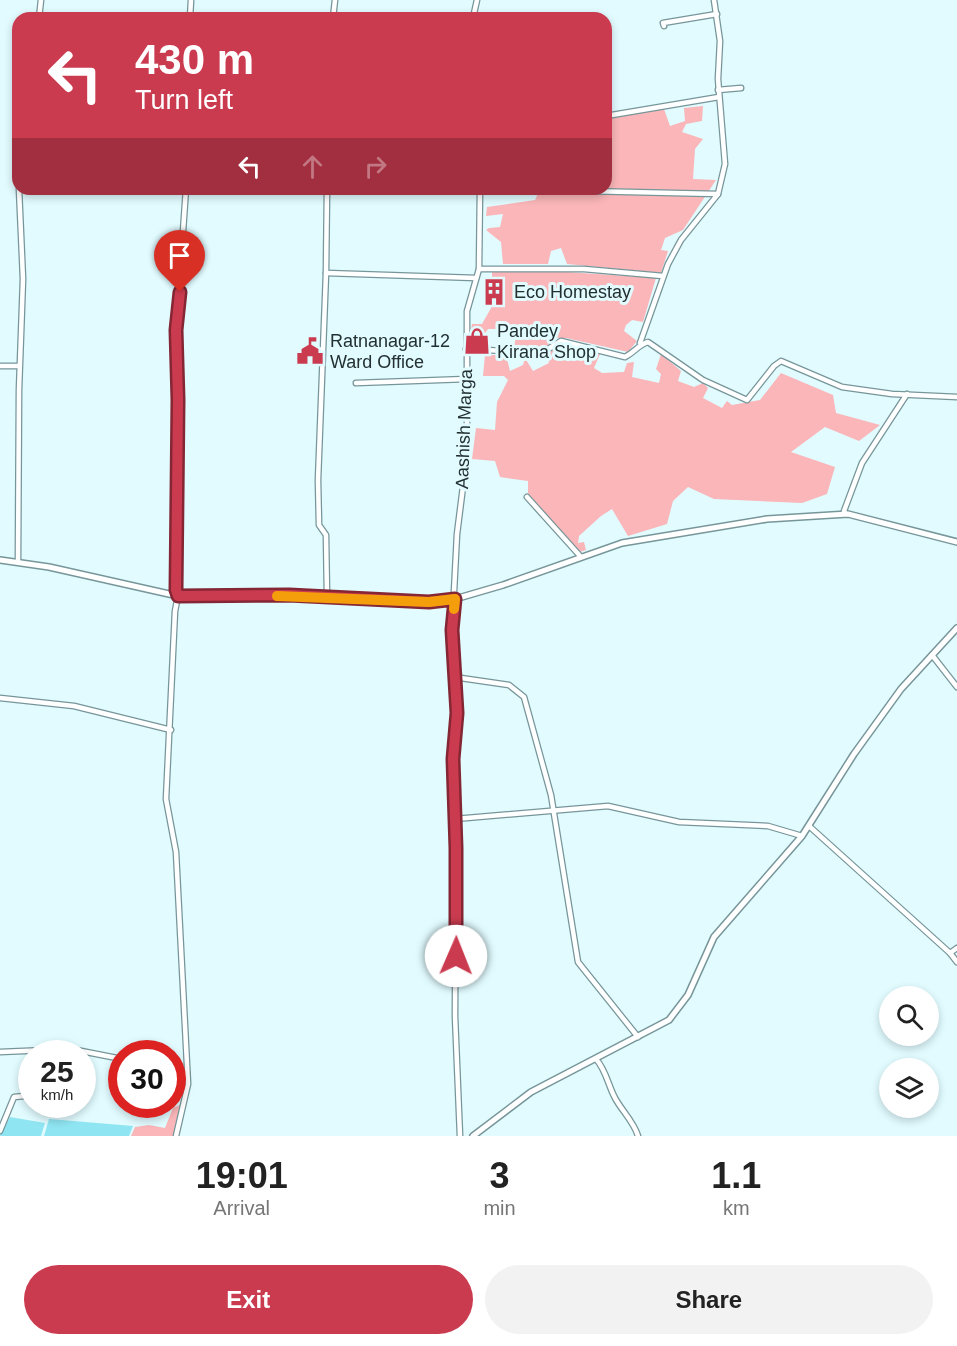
<!DOCTYPE html>
<style>
body{margin:0;font-family:Helvetica,sans-serif;background:#f2f2f2;color:#222;height:100vh;display:flex;flex-direction:column;font-size:22px;white-space:nowrap}
*{box-sizing:border-box;margin:0}
p{font-size:20px;color:#767676}
.icon{flex:none;width:33px;height:33px;fill:none;stroke:currentColor;stroke-width:2;stroke-linecap:round;stroke-linejoin:round}
.map{position:relative;height:1136px;overflow:hidden}
.sheet{display:flex;flex-direction:column;background:#fff;flex:1}
.sheet>*{flex:none}
.top-card{position:absolute;left:12px;top:12px;width:600px;height:183px;border-radius:18px;box-shadow:0 3px 9px #0003;background:#cb3b50;color:#fff;overflow:hidden}
.tools{position:absolute;left:879px;top:986px;display:grid;gap:12px}
.tools a{display:grid;place-items:center;width:60px;height:60px;border-radius:50%;background:#fff;box-shadow:0 3px 9px #0003;font-size:30px}
.speed{position:absolute;left:18px;top:1040px;display:flex;gap:12px;font-size:30px;font-weight:700;text-align:center}
.speed>*{display:grid;place-content:center;width:78px;height:78px;border-radius:50%;background:#fff;box-shadow:0 3px 9px #0003;line-height:1}
.speed small{font-size:15px;font-weight:400}
.speed .limit{border:9px solid #d22;background:#fff;color:#111}
.pin{position:absolute;display:grid;place-items:center;width:51px;height:51px;color:#fff;margin:-62px -26px;border-radius:50% 50% 50% 0;rotate:-45deg;box-shadow:0 0 6px #0007}
.pin .icon{rotate:45deg}
.me{position:absolute;width:66px;margin:-33px;rotate:1deg;stroke-linejoin:round;filter:drop-shadow(0 0 4px #0008)}
.turn{display:flex;align-items:center;gap:21px;height:126px;padding:0 24px;font-size:27px}
.turn .icon{width:78px;height:78px;stroke-width:2.5}
.turn b{display:block;font-size:42px;line-height:51px}
.lanes{display:flex;align-items:center;height:57px;padding:0 24px;background:#0003;justify-content:center;gap:30px;direction:ltr}
.lanes .off{opacity:.35}
.eta{display:flex;justify-content:space-evenly;align-items:center;height:102px;text-align:center}
.eta b{font-size:36px;font-weight:800;line-height:42px}
.cta{display:flex;gap:12px;margin-top:auto;padding:12px 24px}
.cta a{flex:1;height:69px;border-radius:36px;background:#cb3b50;color:#fff;font-size:24px;font-weight:800;line-height:69px;text-align:center}
.cta a+a{background:#f2f2f2;color:#222}
.map>svg:first-child{display:block}
.green{fill:#fab6b8}
.water{fill:#8fe6f2}
.lines{fill:none;stroke-linecap:round;stroke-linejoin:round}
.minor-casing{stroke:#77969a;stroke-width:7}
.tertiary-casing{stroke:#77969a;stroke-width:8}
.minor{stroke:#fff;stroke-width:4.5}
.tertiary{stroke:#fff;stroke-width:5}
.route-casing{stroke:#842634;stroke-width:15}
.route{stroke:#cb3b50;stroke-width:10}
.slow{stroke:#f59e0b;stroke-width:10}
.labels{text-anchor:middle;dominant-baseline:central;stroke-width:6;stroke-linejoin:round;paint-order:stroke}
.poi-label{font-size:18px;fill:#233031;stroke:#e1fbff;text-anchor:start}
.street-label{font-size:18px;fill:#233031;stroke:#e1fbff}
</style>
<div class="map">
<svg width="957" height="1136" viewBox="0 0 957 1136">
<rect width="100%" height="100%" fill="#e1fbff"/>
<g class="green">
<polygon points="703,106 702,121 686,124 682,132 703,139 695,149 693,179 716,180 683,230 665,238 661,250 668,251 661,273 567,264 561,248 551,251 548,264 503,264 501,242 486,230 489,228 500,227 503,214 486,216 487,207 535,200 540,189 606,189 606,119 664,109 670,126 685,121 684,108"/>
<polygon points="523,269 656,278 643,322 632,320 626,325 624,331 637,341 628,352 566,338 556,338 543,350 514,346 516,337 510,329 488,329 483,336 470,337 472,324 482,324 495,301 500,285 492,283 492,272"/>
<polygon points="555,346 566,346 600,354 594,368 602,373 624,372 627,363 634,362 632,377 659,383 661,374 656,369 661,354 681,371 678,381 694,387 703,383 708,388 703,398 722,408 727,401 732,405 760,400 781,373 833,395 836,413 880,425 859,441 825,427 791,452 835,467 827,494 802,503 714,499 688,487 673,501 667,524 628,536 612,509 601,516 579,536 578,543 584,542 586,550 577,553 528,493 528,481 500,477 495,461 472,459 476,428 495,430 497,402 508,380 504,376 483,376 485,355 506,355 510,371 523,365 525,358 533,371 549,363 547,353"/>
<polygon points="182,1104 174,1136 131,1136 135,1127 149,1125 165,1128 173,1108"/>
</g>
<g class="water">
<polygon points="10,1117 45,1123 41,1136 0,1136"/>
<polygon points="49,1119 133,1126 129,1136 44,1136"/>
</g>
<g class="lines">
<defs>
<g id="minor">
<polyline points="39,18 41,0"/>
<polyline points="190,18 191,0"/>
<polyline points="333,18 335,0"/>
<polyline points="473,18 477,0"/>
<polyline points="664,26 663,23 717,14"/>
<polyline points="718,90 741,88"/>
<polyline points="606,116 719,97"/>
<polyline points="18,120 18,122"/>
<polyline points="327,189 326,273 318,480 319,525 326,535 327,597"/>
<polyline points="585,191 718,194"/>
<polyline points="479,269 584,269 663,276"/>
<polyline points="326,273 476,278"/>
<polyline points="640,343 668,264 681,240 718,194 725,164 718,79 720,41 714,0"/>
<path d="M466,349L542,353L561,341L625,357C635,352 638,345 648,342L703,380L747,400L774,366L781,361L842,387L892,394L957,397"/>
<polyline points="0,366 19,366"/>
<polyline points="356,383 467,379"/>
<polyline points="527,497 581,557"/>
<polyline points="846,514 844,511 862,463 907,394"/>
<polyline points="18,562 19,390 23,279 19,189"/>
<polyline points="932,655 957,687"/>
<polyline points="454,677 509,685 524,697 551,795 578,962 638,1037"/>
<polyline points="0,698 74,706 171,730"/>
<polyline points="455,819 608,806 679,822 768,826 802,836"/>
<polyline points="809,826 950,953 957,948"/>
<polyline points="950,953 957,962"/>
<polyline points="0,1052 71,1049 122,1059"/>
<path d="M596,1059C606,1070 608,1085 615,1098C622,1111 634,1122 638,1136"/>
<polyline points="172,1071 187,1075"/>
<polyline points="0,1131 14,1097 25,1096 32,1061"/>
<polyline points="176,1136 188,1084 176,852 166,799 175,611 178,596 179,400 176,330 186,189"/>
<polyline points="460,1136 455,1016 456,848 453,759 457,713 452,630 457,534 467,455 467,311 479,269 480,189"/>
</g>
<g id="tertiary">
<polyline points="0,560 49,567 178,596 289,595 429,602 455,599 503,585 622,543 767,519 848,514 957,542"/>
<polyline points="473,1136 531,1092 669,1020 688,995 714,937 802,836 854,754 901,689 957,628"/>
</g>
</defs>
<use href="#minor" class="minor-casing"/>
<use href="#tertiary" class="tertiary-casing"/>
<use href="#minor" class="minor"/>
<use href="#tertiary" class="tertiary"/>
</g>
<g class="lines">
<defs>
<polyline id="route" points="180,292 176,330 178,400 176,590 178,596 289,595 429,602 455,599 452,630 457,713 453,759 456,848 456,956"/>
</defs>
<use href="#route" class="route-casing"/>
<use href="#route" class="route"/>
<polyline class="slow" points="277,596 429,602 455,599 454,609"/>
</g>
<defs>
<symbol id="building-bare" viewBox="-9 -9 18 18"><path d="M-4-6H4V6H1V3H-1V6H-4ZM-2.5-4.3h1.7v1.8h-1.7ZM.8-4.3h1.7v1.8H.8ZM-2.5-1h1.7V.8h-1.7ZM.8-1h1.7V.8H.8Z" fill="#cb3b50" stroke="#e1fbff" stroke-width="2.5" paint-order="stroke"/></symbol>
<symbol id="shop-bare" viewBox="-9 -9 18 18"><path d="M-5-2.5h2.3a2.7 3.5 0 0 1 5.4 0H5L5.5 6h-11ZM-1.5-2.5h3a1.5 2.3 0 0 0-3 0Z" fill="#cb3b50" stroke="#e1fbff" stroke-width="2.5" paint-order="stroke"/></symbol>
<symbol id="civic-bare" viewBox="-9 -9 18 18"><path d="M-.6-6.5H3V-4.5H.6V-3L4-1V1h2V6H-6V1h2V-1L-.6-3ZM-1.2 2.5V6h2.4V2.5Z" fill="#cb3b50" stroke="#e1fbff" stroke-width="2.5" paint-order="stroke"/></symbol>
</defs>
<g fill-rule="evenodd">
<use href="#building-bare" x="475" y="273" width="38" height="38"/>
<use href="#shop-bare" x="458" y="322" width="38" height="38"/>
<use href="#civic-bare" x="291" y="332" width="38" height="38"/>
</g>
<g class="labels">
<g class="poi-label">
<text x="514" y="292">Eco Homestay</text>
<text x="497" y="331">Pandey<tspan x="497" dy="21">Kirana Shop</tspan></text>
<text x="330" y="341">Ratnanagar-12<tspan x="330" dy="21">Ward Office</tspan></text>
</g>
<g class="street-label">
<text transform="translate(464 429) rotate(-88)">Aashish Marga</text>
</g>
</g>
</svg>
<div class="tools">
<a><svg class="icon" aria-label="search" viewBox="0 0 24 24"><circle cx="10" cy="10" r="6"/><path d="M15 15l6 6"/></svg></a>
<a><svg class="icon" aria-label="layers" viewBox="0 0 24 24"><path d="M12 4l9 5-9 5-9-5zM3 14l9 5 9-5"/></svg></a>
</div>
<div class="speed"><div>25<small>km/h</small></div><div class="limit">30</div></div>
<div class="pin" style="left:180px;top:292px;background:#d93025"><svg class="icon" aria-label="arrive" viewBox="0 0 24 24"><path d="M6 21V4h12l-3 4 3 4H6"/></svg></div>
<svg class="me" style="left:456px;top:956px" viewBox="-20 -20 40 40"><circle r="19" fill="#fff"/><path d="M0-13L10 11 0 6-10 11z" fill="#cb3b50"/></svg>
<div class="top-card">
<div class="turn"><svg class="icon" aria-label="left" viewBox="0 0 24 24"><path d="M17 20v-9H6M10 6l-5 5 5 5"/></svg><div><b>430 m</b>Turn left</div></div>
<div class="lanes"><svg class="icon" aria-label="left" viewBox="0 0 24 24"><path d="M17 20v-9H6M10 6l-5 5 5 5"/></svg><svg class="icon off" aria-label="ahead" viewBox="0 0 24 24"><path d="M12 20V5M6 11l6-6 6 6"/></svg><svg class="icon off" aria-label="right" viewBox="0 0 24 24"><path d="M7 20v-9h11M14 6l5 5-5 5"/></svg></div>
</div>
</div>
<section class="sheet">
<div class="eta">
<div><b>19:01</b><p>Arrival</p></div>
<div><b>3</b><p>min</p></div>
<div><b>1.1</b><p>km</p></div>
</div>
<div class="cta"><a>Exit</a><a>Share</a></div>
</section>
